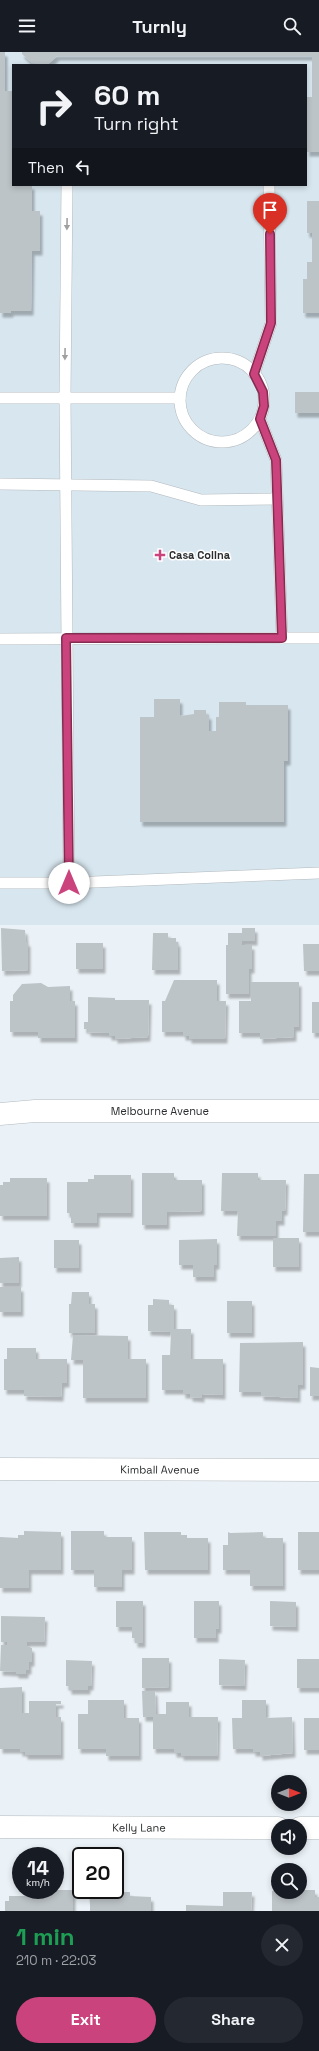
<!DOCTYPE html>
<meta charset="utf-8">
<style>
body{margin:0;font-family:"Space Grotesk",sans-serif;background:#242831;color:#f1f3f6;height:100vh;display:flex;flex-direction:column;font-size:15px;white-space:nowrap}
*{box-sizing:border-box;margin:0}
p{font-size:13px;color:#9ea1a6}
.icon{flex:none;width:22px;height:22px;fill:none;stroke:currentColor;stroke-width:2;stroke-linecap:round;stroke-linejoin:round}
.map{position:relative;height:1859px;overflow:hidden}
.side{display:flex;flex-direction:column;background:#171b24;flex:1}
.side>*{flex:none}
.hud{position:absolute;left:12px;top:12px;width:295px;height:122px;border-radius:0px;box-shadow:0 2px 6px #0003;background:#171b24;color:#f1f3f6;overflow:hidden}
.needle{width:26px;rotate:90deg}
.tools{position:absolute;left:271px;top:1723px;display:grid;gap:8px}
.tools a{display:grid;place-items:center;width:36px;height:36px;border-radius:50%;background:#171b24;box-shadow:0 2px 6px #0003;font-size:20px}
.speed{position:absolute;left:12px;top:1795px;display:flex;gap:8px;font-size:20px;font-weight:700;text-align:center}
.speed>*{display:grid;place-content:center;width:52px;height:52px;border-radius:50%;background:#171b24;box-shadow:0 2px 6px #0003;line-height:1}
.speed small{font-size:10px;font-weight:400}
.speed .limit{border:2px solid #111;border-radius:6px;background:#fff;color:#111}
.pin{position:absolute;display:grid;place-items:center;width:34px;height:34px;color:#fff;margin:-41px -17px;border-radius:50% 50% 50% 0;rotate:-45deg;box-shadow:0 0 4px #0007}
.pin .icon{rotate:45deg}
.me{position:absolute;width:44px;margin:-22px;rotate:0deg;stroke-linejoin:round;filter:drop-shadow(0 0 3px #0008)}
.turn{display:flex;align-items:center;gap:14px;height:84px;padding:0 16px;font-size:18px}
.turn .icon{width:52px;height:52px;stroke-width:2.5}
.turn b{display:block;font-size:28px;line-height:34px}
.then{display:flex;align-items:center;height:38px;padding:0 16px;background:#0003;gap:8px;font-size:15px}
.round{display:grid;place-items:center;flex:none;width:42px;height:42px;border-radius:21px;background:#242831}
.head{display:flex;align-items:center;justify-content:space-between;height:68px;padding:0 16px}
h1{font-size:24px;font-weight:600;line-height:30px;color:#1e9e55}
.primary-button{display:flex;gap:8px;margin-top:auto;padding:8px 16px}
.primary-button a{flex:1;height:46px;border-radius:24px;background:#cb437d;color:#fff;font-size:16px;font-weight:600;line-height:46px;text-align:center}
.primary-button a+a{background:#242831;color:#f1f3f6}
header{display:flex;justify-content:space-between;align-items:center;height:52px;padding:0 16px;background:#171b24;font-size:18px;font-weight:600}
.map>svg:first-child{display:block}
.built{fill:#d8e6ef;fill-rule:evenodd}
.building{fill:#bdc4c8;filter:url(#shadow)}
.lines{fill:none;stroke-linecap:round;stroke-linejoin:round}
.service-casing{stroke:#b2b9bd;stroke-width:12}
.minor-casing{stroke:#b2b9bd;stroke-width:23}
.service{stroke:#fff;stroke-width:11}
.minor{stroke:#fff;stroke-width:22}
.oneway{fill:#a0a0a1}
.route-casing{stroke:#842c51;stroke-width:10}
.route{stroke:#cb437d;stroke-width:7}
.poi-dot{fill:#cb437d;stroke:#fff;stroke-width:1.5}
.labels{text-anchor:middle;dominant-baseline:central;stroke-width:3;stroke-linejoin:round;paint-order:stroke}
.poi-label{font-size:11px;font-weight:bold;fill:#2b2d2f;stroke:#fff;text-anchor:start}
.street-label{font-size:11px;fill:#2b2d2f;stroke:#fff}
</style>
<header><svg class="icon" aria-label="menu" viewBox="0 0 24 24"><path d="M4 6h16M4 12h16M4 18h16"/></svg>Turnly<svg class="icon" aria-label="search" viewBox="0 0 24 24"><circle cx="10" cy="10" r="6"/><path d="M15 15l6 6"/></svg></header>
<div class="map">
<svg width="319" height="1859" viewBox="0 0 319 1859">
<defs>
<filter id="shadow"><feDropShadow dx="2.5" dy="4.5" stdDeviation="1" flood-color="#0004"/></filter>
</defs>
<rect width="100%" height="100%" fill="#ebf2f7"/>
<path class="built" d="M0,0H319V873H0ZM13,13H306V133H13Z"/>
<g class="building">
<polygon points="0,0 5,0 5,39 13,39 13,133 32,133 32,159 40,159 40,199 32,199 31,259 11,259 11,261 0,261"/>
<polygon points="22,0 319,0 319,100 307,100 307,45 312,45 312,4 57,4 48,12 32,11 22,2"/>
<polygon points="307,149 319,149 319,261 303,261 303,227 307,227 307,210 312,210 312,181 307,181"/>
<rect x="295" y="340" width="24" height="21"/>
<polygon points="154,647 180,647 180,664 194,662 194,658 206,658 206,663 209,663 209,679 216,679 216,665 219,665 219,650 246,650 246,653 288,653 288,709 284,709 284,770 140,770 140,665 154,665"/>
<polygon points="1,876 25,878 26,890 28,890 28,918 2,919"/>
<polygon points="242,876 255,876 255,889 242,889 242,893 252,893 252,917 249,917 249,942 226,942 226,893 228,893 228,881 242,881"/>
<polygon points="153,881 168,881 168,886 176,886 176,890 178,890 178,918 152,918"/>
<rect x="76" y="891" width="27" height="26"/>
<polygon points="303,892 319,892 319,919 304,919"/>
<polygon points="174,928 217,928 217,949 226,949 225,987 189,987 189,984 183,984 183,980 162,980 162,949 165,949"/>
<polygon points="251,930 299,930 299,975 294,975 294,985 260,987 260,981 239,981 239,949 251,949"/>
<polygon points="41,931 48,935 70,934 70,949 75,949 75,986 38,986 38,980 10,980 10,949 13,949 13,943 22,932"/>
<polygon points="88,945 115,946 115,948 149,948 148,985 115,987 115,984 109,984 109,981 88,980 88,977 84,977 84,970 88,970"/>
<rect x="312" y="950" width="7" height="31"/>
<polygon points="142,1121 174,1121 174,1128 202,1128 202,1159 167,1160 167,1173 142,1173"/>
<polygon points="222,1121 258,1121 258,1128 286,1128 285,1159 282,1159 282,1169 276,1169 276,1184 237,1184 238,1159 221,1159"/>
<polygon points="304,1122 319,1122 319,1180 303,1180"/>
<polygon points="94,1123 131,1123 131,1161 97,1161 97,1171 71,1171 71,1161 67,1161 67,1130 88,1130 88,1127 94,1127"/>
<polygon points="10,1126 47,1126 47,1164 0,1164 0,1133 3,1133 3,1130 10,1130"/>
<rect x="273" y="1186" width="26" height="29"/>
<polygon points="217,1187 217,1213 214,1213 214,1225 193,1225 193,1213 179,1213 179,1188"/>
<rect x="54" y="1188" width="25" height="28"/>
<polygon points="19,1205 19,1231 0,1231 0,1206"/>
<rect x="0" y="1235" width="21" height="25"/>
<polygon points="72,1240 89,1240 89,1252 95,1252 95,1281 69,1281 69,1252 71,1252"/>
<polygon points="153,1247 169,1248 169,1253 174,1253 174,1277 191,1277 191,1307 223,1307 223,1343 202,1342 202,1346 190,1345 190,1342 183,1342 183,1338 162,1338 162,1303 170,1303 171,1280 148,1279 148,1253 153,1253"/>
<rect x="227" y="1249" width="25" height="32"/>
<polygon points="73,1283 128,1284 128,1307 146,1307 146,1346 83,1346 83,1308 71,1308"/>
<polygon points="303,1290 303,1333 298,1333 298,1346 261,1344 261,1340 239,1340 240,1291"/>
<polygon points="7,1296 36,1296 36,1307 67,1307 67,1331 62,1331 61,1345 24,1344 24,1338 4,1338 4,1307 7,1307"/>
<polygon points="310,1315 319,1316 319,1344 310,1344"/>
<polygon points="24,1479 61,1480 61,1518 29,1518 29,1536 0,1536 0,1485 18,1486 18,1483 24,1483"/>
<polygon points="71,1479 104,1479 104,1485 132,1485 132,1518 122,1518 122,1535 94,1535 94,1518 71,1518"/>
<polygon points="144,1480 181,1480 181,1483 187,1483 187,1486 208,1486 208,1518 145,1518"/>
<polygon points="228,1480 230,1481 263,1480 263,1486 283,1486 283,1534 250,1534 250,1518 223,1518 223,1493 228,1493"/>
<rect x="298" y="1480" width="21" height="38"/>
<polygon points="116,1549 143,1549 143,1591 135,1591 135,1586 132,1586 132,1575 116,1575"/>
<polygon points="194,1549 219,1549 219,1577 216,1577 216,1586 194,1586"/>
<polygon points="270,1549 296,1550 296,1575 270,1574"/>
<polygon points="1,1564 45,1565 44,1590 27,1590 27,1594 32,1596 32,1610 29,1610 29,1618 26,1618 26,1622 16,1622 16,1620 0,1619 1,1593 7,1593 7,1590 1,1590"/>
<polygon points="142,1606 169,1606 169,1635 142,1636"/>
<polygon points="219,1607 245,1608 244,1634 219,1633"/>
<rect x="297" y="1607" width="22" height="29"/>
<polygon points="66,1608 92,1609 91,1634 88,1634 88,1638 69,1638 69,1634 66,1634"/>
<polygon points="22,1635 22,1661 29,1661 29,1649 61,1649 61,1652 56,1652 56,1665 61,1665 61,1703 25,1703 25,1700 20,1700 20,1697 0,1697 0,1636"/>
<polygon points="142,1639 155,1639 156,1662 166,1662 166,1650 189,1650 189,1665 218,1665 217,1704 181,1704 181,1701 174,1701 174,1697 153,1697 153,1665 143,1665"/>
<polygon points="88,1648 124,1648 124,1666 139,1666 139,1704 106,1704 106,1697 78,1697 78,1662 88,1662"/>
<polygon points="242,1648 266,1648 266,1666 292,1665 293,1701 260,1704 260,1700 253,1700 253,1697 233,1697 232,1666 242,1666"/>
<rect x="304" y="1666" width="15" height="32"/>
<polygon points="37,1838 73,1838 73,1859 5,1859 5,1849 9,1849 9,1844 37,1844"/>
<polygon points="110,1838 124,1838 124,1840 130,1840 130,1844 151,1845 151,1859 90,1859 90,1847 88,1847 88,1840 110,1840"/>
<polygon points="278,1838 278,1840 300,1840 300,1838 315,1838 315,1845 319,1845 319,1859 272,1859 272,1839"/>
<polygon points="223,1840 252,1840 251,1859 186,1859 186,1853 223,1854"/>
</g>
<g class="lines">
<defs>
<g id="service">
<polyline points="67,133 65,345 69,831"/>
<circle cx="222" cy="348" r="42"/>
<polyline points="254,322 271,271 269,133"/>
<polyline points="0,346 180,346"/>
<polyline points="260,367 276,408 282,586 319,586"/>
<polyline points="0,432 151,434 201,448 277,447"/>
<polyline points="0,587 282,586"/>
<polyline points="0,831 69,831 319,821"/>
</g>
<g id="minor">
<path id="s1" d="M0,1062L35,1059H319"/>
<path id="s2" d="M0,1417L319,1418"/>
<path id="s3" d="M0,1775L278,1776"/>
<polyline points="300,1776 319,1776"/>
</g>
</defs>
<use href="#service" class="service-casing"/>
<use href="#minor" class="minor-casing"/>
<use href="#service" class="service"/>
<use href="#minor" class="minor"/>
</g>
<defs><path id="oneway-solid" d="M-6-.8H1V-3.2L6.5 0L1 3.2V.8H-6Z"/></defs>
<g class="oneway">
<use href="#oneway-solid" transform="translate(67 172) rotate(91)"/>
<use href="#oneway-solid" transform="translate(65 302) rotate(91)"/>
</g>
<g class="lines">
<defs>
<polyline id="route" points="69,831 66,586 282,586 276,408 260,367 264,354 263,340 254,322 271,271 270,182"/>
</defs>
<use href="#route" class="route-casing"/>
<use href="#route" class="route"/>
</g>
<path class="poi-dot" d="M158 497h4v4h4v4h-4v4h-4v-4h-4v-4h4z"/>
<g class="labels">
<g class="poi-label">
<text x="169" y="503">Casa Colina</text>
</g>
<g class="street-label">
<text stroke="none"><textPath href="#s1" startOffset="160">Melbourne Avenue</textPath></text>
<text stroke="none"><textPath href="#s2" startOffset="160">Kimball Avenue</textPath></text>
<text stroke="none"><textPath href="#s3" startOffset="139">Kelly Lane</textPath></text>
</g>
</g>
</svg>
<div class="tools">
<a><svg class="needle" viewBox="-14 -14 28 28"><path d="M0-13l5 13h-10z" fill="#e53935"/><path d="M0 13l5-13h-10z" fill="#9ea1a6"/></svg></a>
<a><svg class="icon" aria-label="sound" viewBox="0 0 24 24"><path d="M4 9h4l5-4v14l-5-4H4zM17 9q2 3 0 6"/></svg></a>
<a><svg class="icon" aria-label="search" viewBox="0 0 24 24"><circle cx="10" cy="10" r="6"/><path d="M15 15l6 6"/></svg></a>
</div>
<div class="speed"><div>14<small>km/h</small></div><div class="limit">20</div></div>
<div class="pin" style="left:270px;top:182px;background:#d93025"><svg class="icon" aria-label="arrive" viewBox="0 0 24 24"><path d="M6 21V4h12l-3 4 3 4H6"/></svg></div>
<svg class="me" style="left:69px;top:831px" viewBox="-20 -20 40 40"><circle r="19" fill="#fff"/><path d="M0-13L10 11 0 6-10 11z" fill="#cb437d"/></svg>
<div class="hud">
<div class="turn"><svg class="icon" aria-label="right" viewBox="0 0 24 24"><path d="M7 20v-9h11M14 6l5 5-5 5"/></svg><div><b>60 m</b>Turn right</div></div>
<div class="then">Then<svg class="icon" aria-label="left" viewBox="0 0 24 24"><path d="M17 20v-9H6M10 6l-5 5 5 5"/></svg></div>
</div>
</div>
<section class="side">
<div class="head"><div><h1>1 min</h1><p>210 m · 22:03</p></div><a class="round"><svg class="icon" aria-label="close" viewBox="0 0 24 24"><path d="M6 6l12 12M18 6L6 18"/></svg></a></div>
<div class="primary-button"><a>Exit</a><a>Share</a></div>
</section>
